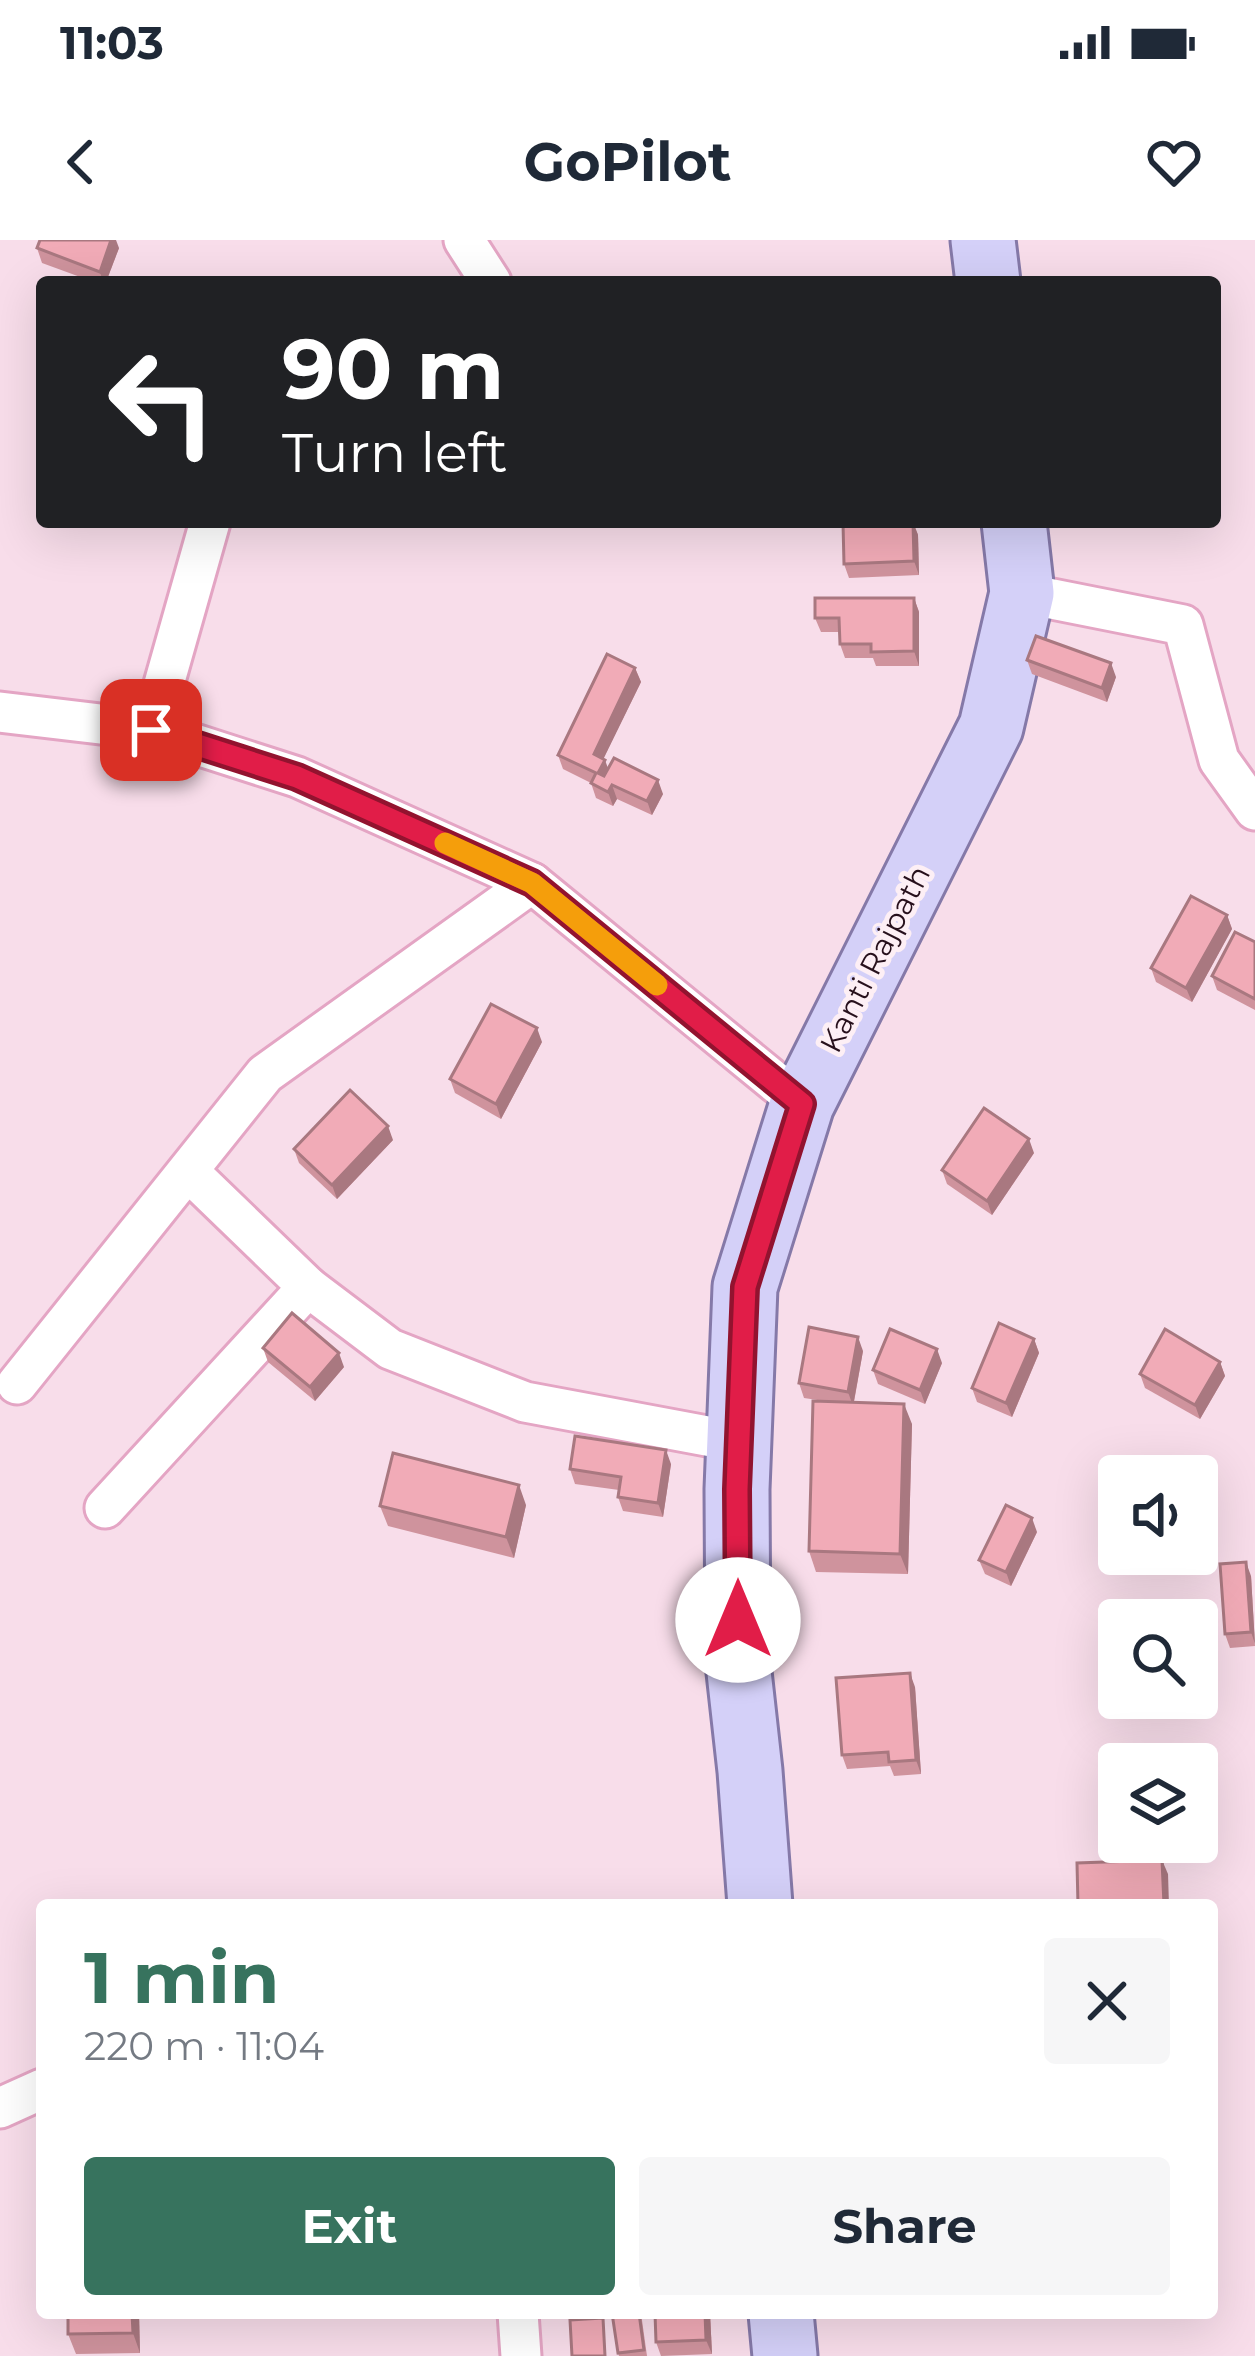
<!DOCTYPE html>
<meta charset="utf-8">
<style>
body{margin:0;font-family:Montserrat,sans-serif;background:#f6f6f7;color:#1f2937;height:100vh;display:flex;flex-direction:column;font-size:45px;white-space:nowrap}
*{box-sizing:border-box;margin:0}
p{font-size:39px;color:#747a83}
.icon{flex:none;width:66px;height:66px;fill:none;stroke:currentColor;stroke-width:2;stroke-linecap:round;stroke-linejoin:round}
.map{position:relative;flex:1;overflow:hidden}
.panel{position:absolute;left:36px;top:1659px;width:1182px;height:420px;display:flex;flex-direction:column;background:#fff;border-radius:12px;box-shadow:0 12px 48px #0002}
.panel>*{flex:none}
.guide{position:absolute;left:36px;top:36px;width:1185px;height:252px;border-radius:12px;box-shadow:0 12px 48px #0002;background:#202124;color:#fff;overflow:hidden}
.controls{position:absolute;left:1098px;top:1215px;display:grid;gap:24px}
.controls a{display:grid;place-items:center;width:120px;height:120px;border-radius:12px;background:#fff;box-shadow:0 12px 48px #0002;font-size:60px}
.pin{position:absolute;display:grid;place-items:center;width:102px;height:102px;color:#fff;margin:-51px;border-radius:24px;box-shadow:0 6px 18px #0006}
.me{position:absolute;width:132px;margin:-66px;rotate:0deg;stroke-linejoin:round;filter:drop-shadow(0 0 9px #0008)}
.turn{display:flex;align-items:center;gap:42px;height:252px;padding:0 48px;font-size:54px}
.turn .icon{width:156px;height:156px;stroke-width:2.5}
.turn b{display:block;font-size:84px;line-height:102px}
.round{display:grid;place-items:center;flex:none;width:126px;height:126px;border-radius:12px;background:#f6f6f7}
.summary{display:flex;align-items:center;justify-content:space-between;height:204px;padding:0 48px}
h1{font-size:72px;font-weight:700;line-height:90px;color:#37735e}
.action{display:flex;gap:24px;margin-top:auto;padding:24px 48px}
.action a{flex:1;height:138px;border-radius:12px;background:#37735e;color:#fff;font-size:48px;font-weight:700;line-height:138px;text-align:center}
.action a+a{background:#f6f6f7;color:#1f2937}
.status{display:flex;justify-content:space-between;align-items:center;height:84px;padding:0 60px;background:#fff;direction:ltr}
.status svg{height:33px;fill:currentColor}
header{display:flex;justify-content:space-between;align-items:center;height:156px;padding:0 48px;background:#fff;font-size:54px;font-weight:700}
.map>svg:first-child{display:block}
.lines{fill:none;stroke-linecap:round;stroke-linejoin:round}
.minor-casing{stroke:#e4a5c4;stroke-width:45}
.primary-casing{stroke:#8579a8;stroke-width:69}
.minor{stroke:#fff;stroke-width:39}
.primary{stroke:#d4d0f8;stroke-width:63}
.wall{fill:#cf939d}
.shaded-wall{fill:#a97880}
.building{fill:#f1abb7;stroke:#a97880;stroke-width:3}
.route-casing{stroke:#92132f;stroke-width:30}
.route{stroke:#e11d48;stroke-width:21}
.slow{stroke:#f59e0b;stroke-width:21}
.labels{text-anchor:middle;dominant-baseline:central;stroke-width:10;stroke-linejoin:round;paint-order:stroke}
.street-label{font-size:30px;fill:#27101c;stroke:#fdeff5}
</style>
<div class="status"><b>11:03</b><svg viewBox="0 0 49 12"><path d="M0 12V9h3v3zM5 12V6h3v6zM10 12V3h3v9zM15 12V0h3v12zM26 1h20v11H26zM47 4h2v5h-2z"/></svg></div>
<header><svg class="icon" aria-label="back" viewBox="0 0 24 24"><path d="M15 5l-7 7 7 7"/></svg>GoPilot<svg class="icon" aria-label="heart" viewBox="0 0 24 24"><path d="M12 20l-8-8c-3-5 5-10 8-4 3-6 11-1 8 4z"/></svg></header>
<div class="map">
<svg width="1255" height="2116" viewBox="0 0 1255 2116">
<rect width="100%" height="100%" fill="#f8ddea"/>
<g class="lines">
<defs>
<g id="minor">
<polyline points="464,0 491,42"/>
<polyline points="1022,353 1183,385 1219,520 1255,570"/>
<polyline points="0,472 151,490 297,537 532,643 802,864"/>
<polyline points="151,490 210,282"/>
<polyline points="308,1047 390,1109 525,1162 739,1202"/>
<polyline points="17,1144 265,834 532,643"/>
<polyline points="105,1268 308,1047 188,931"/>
<polyline points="0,1868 42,1849"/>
<polyline points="518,2073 521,2116"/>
</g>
<g id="primary">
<polyline points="983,0 988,42"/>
<polyline points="760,1665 750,1531 738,1423 737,1249 745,1047 802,864 991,487 1022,353 1014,282"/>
<polyline points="781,2073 785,2116"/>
</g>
</defs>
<use href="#minor" class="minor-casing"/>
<use href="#primary" class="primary-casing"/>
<use href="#minor" class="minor"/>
<use href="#primary" class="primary"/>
</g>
<g class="wall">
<polygon points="37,8 119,8 106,42 94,42 42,23"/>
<polygon points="913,282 918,295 919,335 849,338 844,324"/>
<polygon points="914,358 919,372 919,426 876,426 873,418 845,418 840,404 840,392 821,392 815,378"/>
<polygon points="1027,420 1116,437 1107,462 1032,434"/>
<polygon points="635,428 641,442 603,519 608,528 663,554 652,575 617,559 613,566 596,558 591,543 563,529 558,515"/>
<polygon points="1227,675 1232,689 1192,762 1156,742 1151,728"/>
<polygon points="1255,702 1255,770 1217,750 1212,736"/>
<polygon points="542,802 501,879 455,853 450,839"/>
<polygon points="393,900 337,959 299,923 294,909"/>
<polygon points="1034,913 992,975 947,944 942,930"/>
<polygon points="1034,1099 1039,1113 1012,1177 977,1162 972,1148"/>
<polygon points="263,1108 344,1127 315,1161 268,1122"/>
<polygon points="863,1111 854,1162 912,1184 908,1334 816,1332 809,1311 824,1161 804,1158 799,1143"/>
<polygon points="1220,1122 1225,1136 1200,1179 1145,1148 1140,1134"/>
<polygon points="942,1123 925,1164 878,1144 873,1130"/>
<polygon points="671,1224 663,1277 623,1271 618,1257 619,1250 575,1244 570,1229"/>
<polygon points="526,1265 514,1318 388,1286 380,1266"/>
<polygon points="1037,1292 1011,1346 985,1334 979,1320"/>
<polygon points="1251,1336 1255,1406 1230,1408 1225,1394"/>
<polygon points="915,1447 921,1534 894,1536 890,1526 847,1529 842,1515"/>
<polygon points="68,2073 139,2073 140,2113 76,2114 68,2094"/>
<polygon points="641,2073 647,2116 619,2116 618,2113"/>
<polygon points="710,2073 712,2114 661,2116 656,2102"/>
</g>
<g class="shaded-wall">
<polygon points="111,0 116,0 119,8 106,42 103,42 100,32"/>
<polygon points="913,282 918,295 919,335 914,321"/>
<polygon points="914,358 919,372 919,426 914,411"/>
<polygon points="1111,423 1116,437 1107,462 1102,448"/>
<polygon points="635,428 641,442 599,528 594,514"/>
<polygon points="605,520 610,534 603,547 598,533"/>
<polygon points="658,540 663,554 652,575 647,561"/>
<polygon points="612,545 617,559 613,566 608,552"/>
<polygon points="1227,675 1232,689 1192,762 1186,748"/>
<polygon points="537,788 542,802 501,879 496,864"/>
<polygon points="388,886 393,900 337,959 332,945"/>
<polygon points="1029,899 1034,913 992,975 987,961"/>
<polygon points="858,1097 863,1111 853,1166 848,1152"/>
<polygon points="1034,1099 1039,1113 1012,1177 1006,1163"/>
<polygon points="937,1109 942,1123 925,1164 920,1150"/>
<polygon points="339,1113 344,1127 315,1161 310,1147"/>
<polygon points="1220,1122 1225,1136 1200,1179 1195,1165"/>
<polygon points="904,1164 912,1184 908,1334 900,1314"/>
<polygon points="666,1210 671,1224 663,1277 658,1263"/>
<polygon points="519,1245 526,1265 514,1318 506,1297"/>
<polygon points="1032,1278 1037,1292 1011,1346 1006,1332"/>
<polygon points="1246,1322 1251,1336 1255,1404 1251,1392"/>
<polygon points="910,1433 915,1447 921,1534 916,1520"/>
<polygon points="1162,1620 1168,1634 1169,1665 1164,1665"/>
<polygon points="132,2073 139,2073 140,2113 133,2093"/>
<polygon points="705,2073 710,2073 712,2114 706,2100"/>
</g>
<g class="building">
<polygon points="40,0 111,0 100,32 37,8"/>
<polygon points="913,282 914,321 844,324 843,283"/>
<polygon points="815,358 914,358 914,411 871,412 871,404 840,404 839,378 815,378"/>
<polygon points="1036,396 1111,423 1102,448 1027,420"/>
<polygon points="607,414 635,428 594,514 605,520 598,533 604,536 614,518 658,540 647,561 612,545 608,552 591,543 596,533 558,515"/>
<polygon points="1191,656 1227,675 1186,748 1151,728"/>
<polygon points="1235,692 1255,702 1255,759 1212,736"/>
<polygon points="491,764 537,788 496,864 450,839"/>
<polygon points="350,850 388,886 332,945 294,909"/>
<polygon points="984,868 1029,899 987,961 942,930"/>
<polygon points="292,1073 339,1113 310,1147 263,1108"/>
<polygon points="999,1083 1034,1099 1006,1163 972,1148"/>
<polygon points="809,1087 858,1097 848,1152 799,1143"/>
<polygon points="890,1089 937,1109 920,1150 873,1130"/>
<polygon points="1165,1089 1220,1122 1195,1165 1140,1134"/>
<polygon points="813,1161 904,1164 900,1314 809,1311"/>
<polygon points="575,1196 666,1210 658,1263 618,1257 621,1237 570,1229"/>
<polygon points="393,1213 519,1245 506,1297 380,1266"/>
<polygon points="1006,1265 1032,1278 1006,1332 979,1320"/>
<polygon points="1246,1322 1251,1392 1225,1394 1220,1324"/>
<polygon points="910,1433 916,1520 889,1522 888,1512 842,1515 836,1438"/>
<polygon points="1162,1620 1164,1665 1078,1665 1077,1623"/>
<polygon points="68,2073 132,2073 133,2093 68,2094"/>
<polygon points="612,2073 639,2073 644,2110 618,2113"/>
<polygon points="655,2073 705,2073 706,2100 656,2102"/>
<polygon points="603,2078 605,2116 572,2116 570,2080"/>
</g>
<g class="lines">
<defs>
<polyline id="route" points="151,490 297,537 532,643 802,864 745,1047 737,1249 738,1380"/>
</defs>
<use href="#route" class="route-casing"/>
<use href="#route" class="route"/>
<polyline class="slow" points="445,603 532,643 657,745"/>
</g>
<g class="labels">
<g class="street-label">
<text transform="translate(875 719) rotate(-63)">Kanti Rajpath</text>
</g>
</g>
</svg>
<div class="controls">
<a><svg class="icon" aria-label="sound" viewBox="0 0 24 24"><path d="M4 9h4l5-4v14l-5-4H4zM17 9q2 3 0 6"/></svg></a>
<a><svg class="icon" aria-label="search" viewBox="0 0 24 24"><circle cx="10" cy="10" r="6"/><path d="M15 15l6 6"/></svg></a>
<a><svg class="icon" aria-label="layers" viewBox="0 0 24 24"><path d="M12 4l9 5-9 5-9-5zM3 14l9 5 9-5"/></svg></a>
</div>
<div class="pin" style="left:151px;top:490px;background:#d93025"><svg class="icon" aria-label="arrive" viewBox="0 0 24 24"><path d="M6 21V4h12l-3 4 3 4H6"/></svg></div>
<svg class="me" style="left:738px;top:1380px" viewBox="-20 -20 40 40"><circle r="19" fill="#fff"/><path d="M0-13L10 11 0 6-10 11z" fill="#e11d48"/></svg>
<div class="guide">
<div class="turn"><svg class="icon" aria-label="left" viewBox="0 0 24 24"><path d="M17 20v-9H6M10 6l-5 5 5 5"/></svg><div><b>90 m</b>Turn left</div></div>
</div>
<section class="panel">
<div class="summary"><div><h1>1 min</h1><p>220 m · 11:04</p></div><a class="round"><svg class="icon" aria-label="close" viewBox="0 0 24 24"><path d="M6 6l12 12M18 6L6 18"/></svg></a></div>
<div class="action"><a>Exit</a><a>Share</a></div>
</section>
</div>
